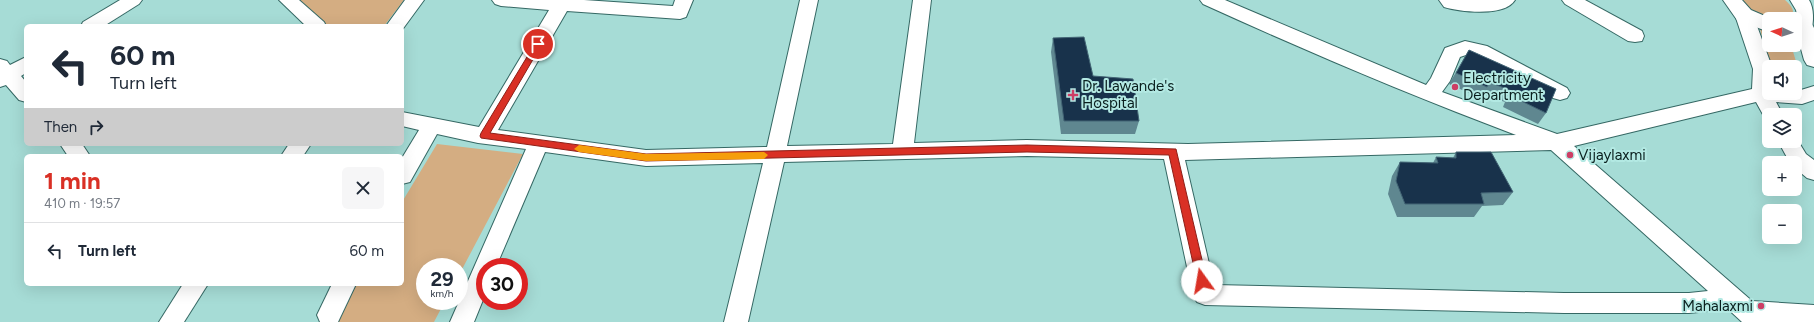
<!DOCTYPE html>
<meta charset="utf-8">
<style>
body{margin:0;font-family:Figtree,sans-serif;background:#f6f6f7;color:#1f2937;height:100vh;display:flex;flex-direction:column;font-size:15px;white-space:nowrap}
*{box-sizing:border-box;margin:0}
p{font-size:13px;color:#747a83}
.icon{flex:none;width:22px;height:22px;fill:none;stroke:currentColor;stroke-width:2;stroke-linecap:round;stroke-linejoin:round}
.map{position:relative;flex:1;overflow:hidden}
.sheet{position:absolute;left:24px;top:154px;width:380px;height:132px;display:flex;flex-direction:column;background:#fff;border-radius:6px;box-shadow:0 4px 16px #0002}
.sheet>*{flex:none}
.hud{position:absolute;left:24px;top:24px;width:380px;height:122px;border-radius:6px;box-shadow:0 4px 16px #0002;background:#fff;color:#1f2937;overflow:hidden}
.needle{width:26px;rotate:274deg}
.buttons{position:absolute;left:1762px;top:12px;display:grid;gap:8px}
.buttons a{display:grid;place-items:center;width:40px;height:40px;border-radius:6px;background:#fff;box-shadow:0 4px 16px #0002;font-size:20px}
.speed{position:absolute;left:416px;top:258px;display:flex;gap:8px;font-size:20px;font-weight:700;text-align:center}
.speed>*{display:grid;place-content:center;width:52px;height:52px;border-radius:50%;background:#fff;box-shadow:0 4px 16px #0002;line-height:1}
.speed small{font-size:10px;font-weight:400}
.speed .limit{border:6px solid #d22;background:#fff;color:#111}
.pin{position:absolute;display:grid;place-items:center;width:34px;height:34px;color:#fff;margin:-17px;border:2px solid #fff;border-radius:50%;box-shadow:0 1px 4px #0007}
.me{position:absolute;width:44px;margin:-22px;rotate:347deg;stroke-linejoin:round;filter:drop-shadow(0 0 3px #0008)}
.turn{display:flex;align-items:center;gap:14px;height:84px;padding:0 20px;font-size:18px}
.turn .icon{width:52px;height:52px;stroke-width:2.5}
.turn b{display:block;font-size:28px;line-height:34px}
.then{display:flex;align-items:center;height:38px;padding:0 20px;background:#0003;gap:8px;font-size:15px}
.round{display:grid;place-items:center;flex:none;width:42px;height:42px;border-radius:6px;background:#f6f6f7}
.overview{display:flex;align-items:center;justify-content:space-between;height:68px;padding:0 20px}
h1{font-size:24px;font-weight:700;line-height:30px;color:#d93025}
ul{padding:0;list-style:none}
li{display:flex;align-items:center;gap:12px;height:56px;padding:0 20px;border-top:1px solid #e0e1e3}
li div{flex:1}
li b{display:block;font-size:15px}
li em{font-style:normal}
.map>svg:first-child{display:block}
.green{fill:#d4ad82}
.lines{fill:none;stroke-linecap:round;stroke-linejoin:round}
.minor-casing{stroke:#356864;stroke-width:2}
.major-casing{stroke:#356864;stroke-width:2}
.minor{fill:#fff;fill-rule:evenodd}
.major{fill:#fff;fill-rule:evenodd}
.wall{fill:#5f8790}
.building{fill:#18324b;stroke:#436575}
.route{fill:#d93025;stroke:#8d1f18}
.slow{fill:#f59e0b}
.poi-dot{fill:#cd3e65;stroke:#b3e9e3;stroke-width:1.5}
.labels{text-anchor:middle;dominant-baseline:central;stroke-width:4;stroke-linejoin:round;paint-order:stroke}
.poi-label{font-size:15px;fill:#0a1f1e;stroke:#b3e9e3;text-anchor:start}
</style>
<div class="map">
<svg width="1814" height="322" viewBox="0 0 1814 322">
<rect width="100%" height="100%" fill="#a6dcd6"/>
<g class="green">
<polygon points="294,0 404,0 384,26 328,26"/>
<path d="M1743,0H1785C1814,25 1755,24 1743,0Z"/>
<polygon points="1760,29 1769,31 1769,45 1791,45 1802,81 1801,82 1795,82 1795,67 1771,67"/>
<polygon points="437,144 523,154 459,275 459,267 425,267 425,301 445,301 434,322 329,322 352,284 402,284 402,202"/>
</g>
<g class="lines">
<defs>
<g id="minor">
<polygon points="120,0 142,0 139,4 104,26 81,26 83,22"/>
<polygon points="279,0 299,0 324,22 326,26 306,26"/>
<polygon points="405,0 424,0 402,30 402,26 386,26"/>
<path d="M492,0H584L673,6L675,0H693L686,17L680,19L567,11L498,130L646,150L767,147L800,0H818L787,146L893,144L913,0H931L914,143L1027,140L1188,144L1516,135C1410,95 1306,51 1203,4L1200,0H1225L1426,85L1431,78L1445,48L1465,41L1487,46L1567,88L1570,93L1567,98L1560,100L1553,98L1475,57L1466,55L1460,57L1450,81L1442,92L1557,134L1752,89L1753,69L1735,15L1737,11L1744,9L1751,11L1753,15L1772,67H1769V93H1795V89L1801,90L1814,86V100L1802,104L1776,102L1783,115H1769V121L1766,120L1756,102L1574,146L1752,301L1814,305V322H1742L1728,309L1689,313H1564L1205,305L1197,302L1193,295L1164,159L1027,156L784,162L748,322H724L763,163L646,166L545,152L496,267H485V295L474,322H450L526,149L478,143L437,134L410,182L402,184V158L419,130L402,126V112L479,127L549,10L501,6L495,4ZM1551,150L1708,291L1689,293H1564L1214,285L1185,160Z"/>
<path d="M1439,0H1515C1505,17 1460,12 1444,7Z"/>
<polygon points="1562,0 1585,0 1642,31 1644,36 1642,41 1635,42 1628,41 1565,4"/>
<polygon points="1804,20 1811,22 1814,28 1814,67 1807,65 1804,60 1795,27 1797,22"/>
<polygon points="26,57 26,73 21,76 26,82 26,102 19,100 6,85 0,87 0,59 7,61 10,65"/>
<polygon points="1795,136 1806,154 1814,160 1814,180 1807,178 1795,168 1795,163 1790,163 1778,141 1795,141"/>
<polygon points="60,144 82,144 90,156 68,156"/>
<polygon points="289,144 311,144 303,156 281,156"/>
<polygon points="183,284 208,284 184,322 159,322"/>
<polygon points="332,284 356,284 338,322 320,322 317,315"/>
</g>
<g id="major">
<polygon points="1723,0 1742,0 1751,10 1772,19 1769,19 1769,32 1737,20"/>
<path d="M1790,0H1809C1814,8 1814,22 1811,31L1795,34V20L1798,19L1796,10Z"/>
</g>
</defs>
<use href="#minor" class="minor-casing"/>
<use href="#major" class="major-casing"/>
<use href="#minor" class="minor"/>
<use href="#major" class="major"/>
</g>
<g class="wall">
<polygon points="1053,38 1093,76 1139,121 1135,134 1061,134 1051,52"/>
<polygon points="1469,50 1546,113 1538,124 1503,107 1505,102 1482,94 1480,98 1449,84"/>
<polygon points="1456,152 1513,192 1503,205 1482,206 1474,217 1397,217 1388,194 1392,176 1400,162 1433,163 1436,157 1453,158"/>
</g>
<g class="building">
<polygon points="1084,37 1093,76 1133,79 1139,121 1064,121 1053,38"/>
<polygon points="1469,50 1556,89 1546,113 1511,96 1512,91 1489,82 1487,87 1456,73"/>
<polygon points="1456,152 1491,152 1513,192 1481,193 1484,204 1405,204 1396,181 1400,162 1438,163 1436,157 1456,158"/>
</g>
<polygon class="route" points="536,42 538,42 542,44 490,133 646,154 1027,145 1176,149 1207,281 1205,284 1198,284 1197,281 1169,155 1027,152 646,161 481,138 480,136 481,133"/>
<polygon class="slow" points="579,145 646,154 764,152 768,155 764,159 646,161 579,152 574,149"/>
<g class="poi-dot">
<circle cx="1455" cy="87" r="4"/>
<path d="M1071 89h4v4h4v4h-4v4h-4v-4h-4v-4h4z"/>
<circle cx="1570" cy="155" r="4"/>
<circle cx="1761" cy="306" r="4"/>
</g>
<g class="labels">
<g class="poi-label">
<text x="1463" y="78">Electricity<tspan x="1463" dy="17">Department</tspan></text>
<text x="1082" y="86">Dr. Lawande's<tspan x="1082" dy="17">Hospital</tspan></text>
<text x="1578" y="155">Vijaylaxmi</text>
<text x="1753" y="306" text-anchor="end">Mahalaxmi</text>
</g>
</g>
</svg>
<div class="buttons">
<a><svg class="needle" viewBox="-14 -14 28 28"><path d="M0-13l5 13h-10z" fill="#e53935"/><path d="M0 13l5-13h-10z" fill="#747a83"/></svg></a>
<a><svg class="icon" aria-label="sound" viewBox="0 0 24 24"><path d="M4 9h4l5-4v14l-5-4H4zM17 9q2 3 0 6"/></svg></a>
<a><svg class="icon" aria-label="layers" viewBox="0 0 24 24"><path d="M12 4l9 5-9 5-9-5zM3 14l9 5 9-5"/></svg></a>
<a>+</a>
<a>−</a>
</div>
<div class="speed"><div>29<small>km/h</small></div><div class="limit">30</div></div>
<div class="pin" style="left:538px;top:44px;background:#d93025"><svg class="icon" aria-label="arrive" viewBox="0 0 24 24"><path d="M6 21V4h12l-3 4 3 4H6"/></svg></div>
<svg class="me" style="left:1202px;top:281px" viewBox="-20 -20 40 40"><circle r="19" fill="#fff"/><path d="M0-13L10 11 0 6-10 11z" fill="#d93025"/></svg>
<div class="hud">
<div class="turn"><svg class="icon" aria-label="left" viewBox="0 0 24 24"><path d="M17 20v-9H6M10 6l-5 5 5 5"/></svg><div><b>60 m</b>Turn left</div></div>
<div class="then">Then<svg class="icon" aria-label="right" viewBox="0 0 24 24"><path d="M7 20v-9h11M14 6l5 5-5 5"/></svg></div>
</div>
<section class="sheet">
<div class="overview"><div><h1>1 min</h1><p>410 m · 19:57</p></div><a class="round"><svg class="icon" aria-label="close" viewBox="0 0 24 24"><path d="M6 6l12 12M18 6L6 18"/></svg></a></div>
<ul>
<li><svg class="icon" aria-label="left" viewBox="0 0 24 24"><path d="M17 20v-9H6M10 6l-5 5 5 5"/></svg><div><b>Turn left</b></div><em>60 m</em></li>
</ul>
</section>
</div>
